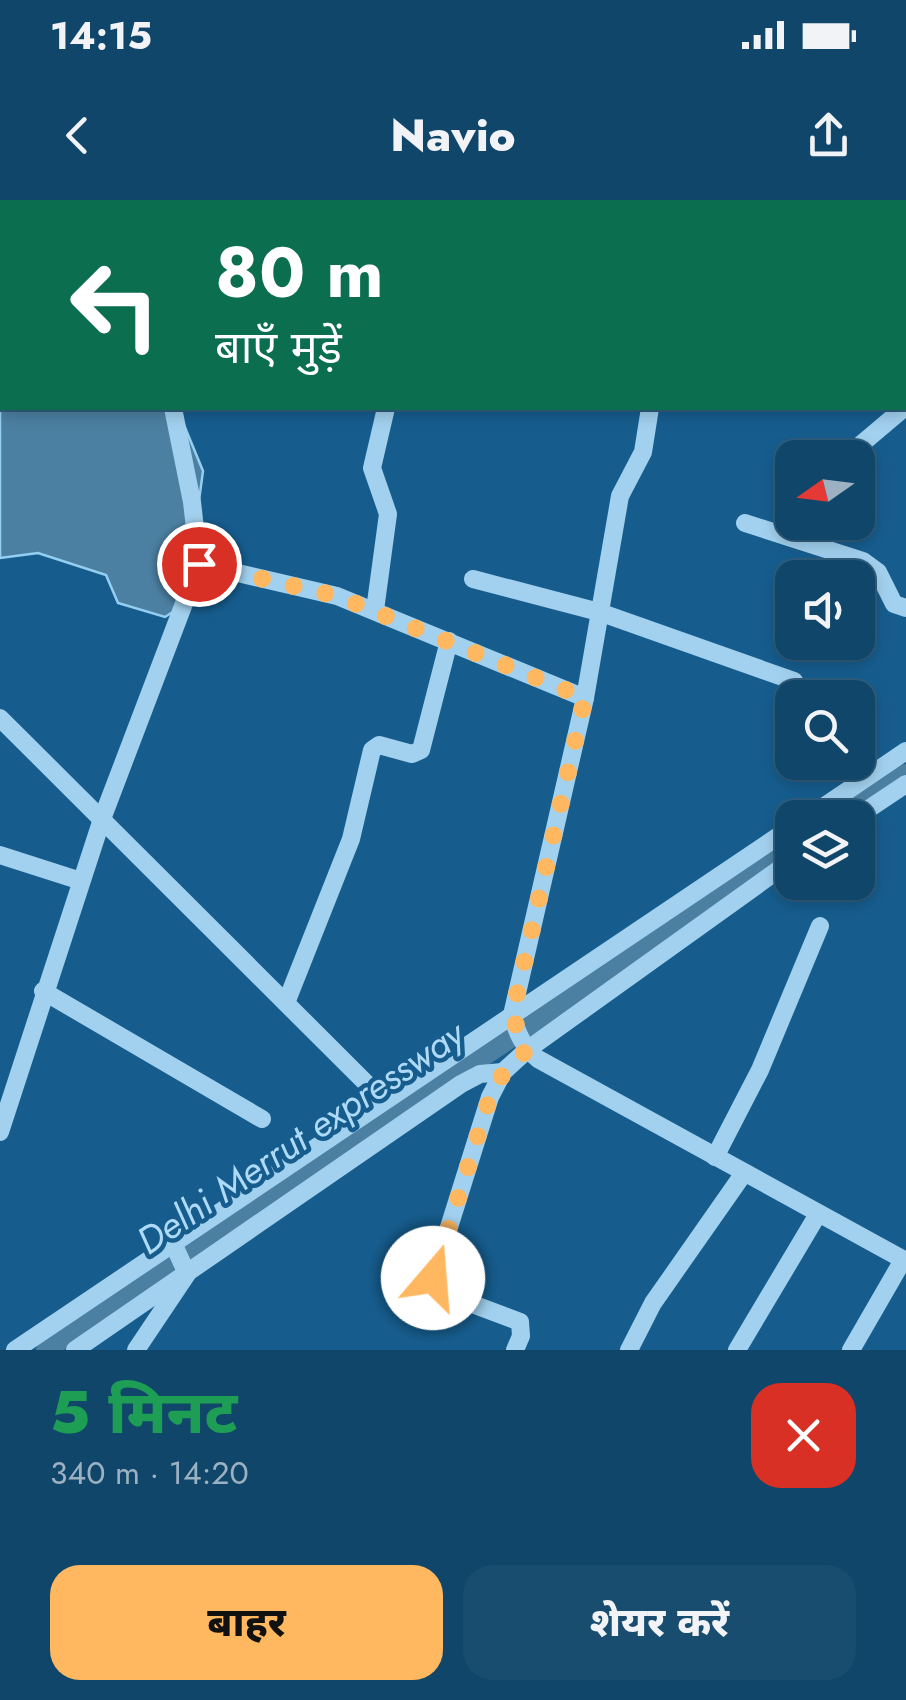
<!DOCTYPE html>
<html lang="hi">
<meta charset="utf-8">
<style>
body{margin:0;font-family:Jost,"Noto Sans Devanagari",sans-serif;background:#194d70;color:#f1f3f6;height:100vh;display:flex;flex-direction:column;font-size:38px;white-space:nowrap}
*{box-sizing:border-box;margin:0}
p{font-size:32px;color:#9cb1c1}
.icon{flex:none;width:55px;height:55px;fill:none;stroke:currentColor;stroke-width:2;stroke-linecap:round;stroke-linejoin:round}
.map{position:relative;height:1150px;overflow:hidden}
.panel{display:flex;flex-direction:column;background:#10466a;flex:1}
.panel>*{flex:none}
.guide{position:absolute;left:0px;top:0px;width:908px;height:210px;box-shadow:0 5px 15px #0003,0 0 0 2px #305e7e;background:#0b6e4f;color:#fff;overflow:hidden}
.needle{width:65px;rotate:256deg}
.controls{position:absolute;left:775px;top:240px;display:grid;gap:20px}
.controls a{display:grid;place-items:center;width:100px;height:100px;border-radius:20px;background:#10466a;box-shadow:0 5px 15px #0003,0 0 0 2px #305e7e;font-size:50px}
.pin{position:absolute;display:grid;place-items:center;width:85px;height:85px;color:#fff;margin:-42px;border:5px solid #fff;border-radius:50%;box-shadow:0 2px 10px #0007}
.me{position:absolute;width:110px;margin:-55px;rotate:18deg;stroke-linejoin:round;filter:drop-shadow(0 0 8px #0008)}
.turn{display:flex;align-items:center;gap:35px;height:210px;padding:0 50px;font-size:45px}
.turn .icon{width:130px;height:130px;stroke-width:2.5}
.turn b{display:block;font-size:70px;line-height:85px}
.round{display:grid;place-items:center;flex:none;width:105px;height:105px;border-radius:30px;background:#194d70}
.head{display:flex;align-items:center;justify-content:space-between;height:170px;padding:0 50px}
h1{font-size:60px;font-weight:800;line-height:75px;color:#1e9e55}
.primary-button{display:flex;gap:20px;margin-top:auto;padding:20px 50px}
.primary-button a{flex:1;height:115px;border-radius:30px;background:#ffb860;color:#111;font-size:40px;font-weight:800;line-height:115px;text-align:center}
.primary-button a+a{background:#194d70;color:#f1f3f6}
.status{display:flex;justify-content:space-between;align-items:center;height:70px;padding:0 50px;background:#10466a;direction:ltr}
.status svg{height:28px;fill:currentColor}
header{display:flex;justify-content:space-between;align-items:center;height:130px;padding:0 50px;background:#10466a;font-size:45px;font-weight:800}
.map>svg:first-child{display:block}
.water{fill:#4c80a2;stroke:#94cff2;stroke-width:2.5}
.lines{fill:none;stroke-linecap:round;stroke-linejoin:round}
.canal{stroke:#4c80a2;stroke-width:20}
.minor{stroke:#a2d1ef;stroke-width:18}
.route{stroke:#ffb860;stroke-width:18;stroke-dasharray:0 32.4}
.labels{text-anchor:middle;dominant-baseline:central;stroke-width:9;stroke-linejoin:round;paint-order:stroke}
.water-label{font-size:38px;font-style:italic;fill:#aedaf7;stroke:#165d8e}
</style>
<div class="status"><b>14:15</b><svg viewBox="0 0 49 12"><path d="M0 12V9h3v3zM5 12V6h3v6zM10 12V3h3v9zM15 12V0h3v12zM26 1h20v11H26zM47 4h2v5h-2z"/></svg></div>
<header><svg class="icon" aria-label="back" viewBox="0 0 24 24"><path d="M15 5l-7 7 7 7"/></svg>Navio<svg class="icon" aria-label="share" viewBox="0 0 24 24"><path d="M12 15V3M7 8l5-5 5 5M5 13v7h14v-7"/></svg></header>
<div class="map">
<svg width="906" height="1150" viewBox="0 0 906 1150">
<rect width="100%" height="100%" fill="#165d8e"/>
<polygon class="water" points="0,0 75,2 2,2 2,208 177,208 203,271 185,404 165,417 118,403 106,375 38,353 0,358"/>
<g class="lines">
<g class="canal">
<polyline points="840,618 906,574"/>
<polyline points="46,1150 792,649"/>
</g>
<g class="minor">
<polyline points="425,0 427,2"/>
<polyline points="790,0 807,2"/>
<polyline points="205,2 206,0"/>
<polyline points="631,2 632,0"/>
<polyline points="884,2 885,0"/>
<polyline points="905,17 906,18"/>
<path d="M650,208L643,252L620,296L585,498L512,815C517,833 523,847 538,859L906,1061"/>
<polyline points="846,257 904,208"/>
<polyline points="745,323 863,361 878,372 894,404 906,408"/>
<polyline points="199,364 337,396 585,498"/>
<polyline points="473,379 599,412 794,481"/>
<polyline points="375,410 388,314 372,268 386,208"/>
<polyline points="0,518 384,901"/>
<polyline points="807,618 906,551"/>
<polyline points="855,618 906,584"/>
<polyline points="0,655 81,681"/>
<polyline points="43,791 262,919"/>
<polyline points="286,803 351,639 372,550 379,545 412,554 421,550 449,441"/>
<polyline points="0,932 102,619 199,364 192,302 173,208"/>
<polyline points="715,957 760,870 820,726"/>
<polyline points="15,1150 792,627"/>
<polyline points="75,1150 461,884 480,874 503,872"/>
<polyline points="136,1150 187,1074 173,1043"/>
<polyline points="515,1150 521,1136 520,1122 443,1093 433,1078 490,897 503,872 527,850 792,660"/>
<polyline points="629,1150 653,1103 744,973"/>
<polyline points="737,1150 818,1014"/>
<polyline points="851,1150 903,1060"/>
</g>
</g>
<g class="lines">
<polyline class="route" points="199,364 337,396 585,498 512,816 527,850 504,872 490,897 433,1078"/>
</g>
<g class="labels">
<g class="water-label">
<text transform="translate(300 937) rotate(-34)">Delhi Merrut expressway</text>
</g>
</g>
</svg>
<div class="controls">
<a><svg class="needle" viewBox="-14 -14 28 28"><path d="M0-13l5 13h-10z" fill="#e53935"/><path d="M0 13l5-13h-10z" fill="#9cb1c1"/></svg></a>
<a><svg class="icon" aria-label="sound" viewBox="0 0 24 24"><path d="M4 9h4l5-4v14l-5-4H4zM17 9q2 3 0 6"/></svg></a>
<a><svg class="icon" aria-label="search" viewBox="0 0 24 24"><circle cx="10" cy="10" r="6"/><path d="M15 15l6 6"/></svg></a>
<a><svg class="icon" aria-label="layers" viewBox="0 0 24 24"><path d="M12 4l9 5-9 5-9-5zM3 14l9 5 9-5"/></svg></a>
</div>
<div class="pin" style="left:199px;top:364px;background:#d93025"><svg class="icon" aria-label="arrive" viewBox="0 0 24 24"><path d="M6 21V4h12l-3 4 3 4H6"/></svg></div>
<svg class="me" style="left:433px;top:1078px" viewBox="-20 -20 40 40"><circle r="19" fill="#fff"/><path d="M0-13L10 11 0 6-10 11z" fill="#ffb860"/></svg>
<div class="guide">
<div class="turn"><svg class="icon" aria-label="left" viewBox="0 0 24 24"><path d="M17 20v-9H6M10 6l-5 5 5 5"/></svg><div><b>80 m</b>बाएँ मुड़ें</div></div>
</div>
</div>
<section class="panel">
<div class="head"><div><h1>5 मिनट</h1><p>340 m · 14:20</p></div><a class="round" style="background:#d93025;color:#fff"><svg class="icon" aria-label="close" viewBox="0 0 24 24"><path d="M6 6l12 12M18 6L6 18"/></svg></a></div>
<div class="primary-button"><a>बाहर</a><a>शेयर करें</a></div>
</section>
